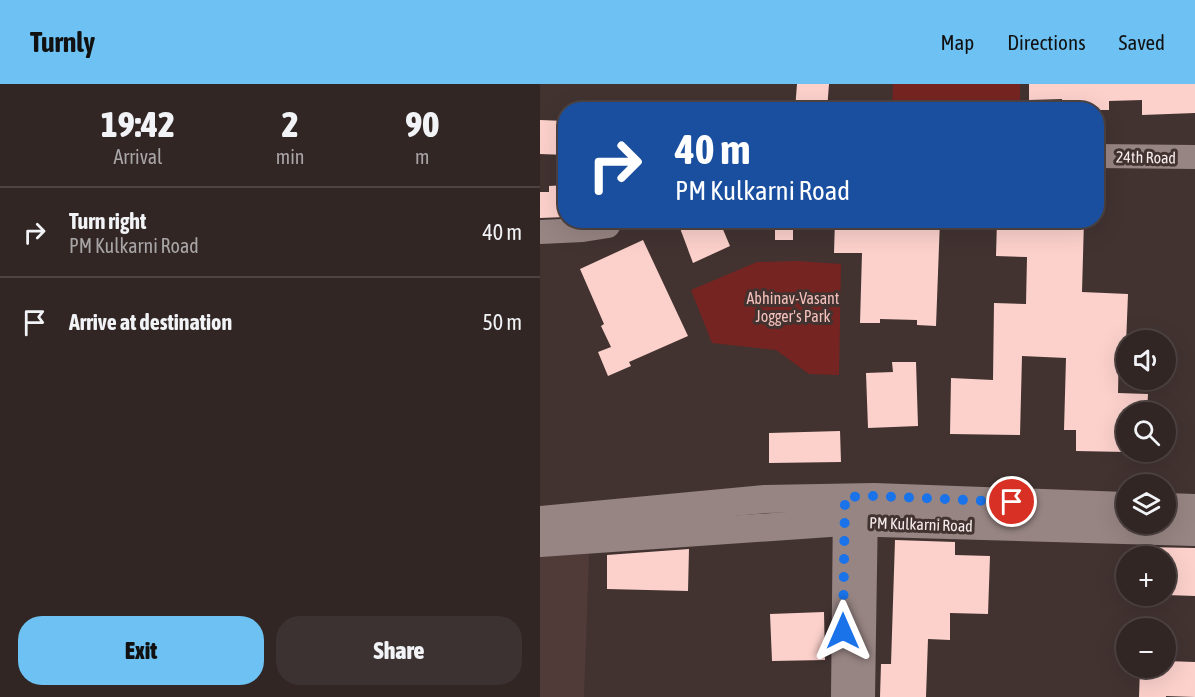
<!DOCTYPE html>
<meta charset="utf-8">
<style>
body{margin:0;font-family:"Asap Condensed",sans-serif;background:#3d3232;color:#f1f3f6;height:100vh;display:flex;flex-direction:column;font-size:22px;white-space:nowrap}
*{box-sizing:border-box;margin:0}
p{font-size:20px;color:#a8a5a7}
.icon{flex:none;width:33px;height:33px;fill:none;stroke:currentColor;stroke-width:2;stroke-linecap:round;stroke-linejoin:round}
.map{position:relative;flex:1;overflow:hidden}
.side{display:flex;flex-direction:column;background:#322625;width:540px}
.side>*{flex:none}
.hud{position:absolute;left:18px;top:18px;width:546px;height:126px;border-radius:24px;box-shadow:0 6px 24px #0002,0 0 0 2px #4d4342;background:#1a4fa0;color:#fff;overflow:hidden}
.tools{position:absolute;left:576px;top:246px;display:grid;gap:12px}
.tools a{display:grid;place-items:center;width:60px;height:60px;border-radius:50%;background:#322625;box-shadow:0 6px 24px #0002,0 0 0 2px #4d4342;font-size:30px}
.pin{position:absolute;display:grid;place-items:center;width:51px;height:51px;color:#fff;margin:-26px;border:3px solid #fff;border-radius:50%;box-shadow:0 2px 6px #0007}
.me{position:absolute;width:66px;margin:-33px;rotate:0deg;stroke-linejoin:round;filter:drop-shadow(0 0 4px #0008)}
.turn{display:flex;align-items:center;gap:21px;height:126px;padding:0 18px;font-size:27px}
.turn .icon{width:78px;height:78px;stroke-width:2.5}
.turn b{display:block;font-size:42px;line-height:51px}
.eta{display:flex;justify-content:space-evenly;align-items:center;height:102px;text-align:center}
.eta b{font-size:36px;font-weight:800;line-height:42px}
.primary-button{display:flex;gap:12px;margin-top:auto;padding:12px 18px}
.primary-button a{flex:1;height:69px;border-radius:24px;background:#6dc2f3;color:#111;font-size:24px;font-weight:800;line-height:69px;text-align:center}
.primary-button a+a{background:#3d3232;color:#f1f3f6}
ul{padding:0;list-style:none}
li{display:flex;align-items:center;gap:18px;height:90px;padding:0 18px;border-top:2px solid #4d4342}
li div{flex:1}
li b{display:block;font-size:22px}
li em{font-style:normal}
header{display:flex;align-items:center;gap:36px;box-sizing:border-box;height:84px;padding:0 30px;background:#6dc2f3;color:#111}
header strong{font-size:28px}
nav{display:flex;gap:33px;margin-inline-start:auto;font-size:21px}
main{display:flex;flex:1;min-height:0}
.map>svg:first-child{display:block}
.built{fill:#513b38}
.green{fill:#762421}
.building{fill:#fcd1cc}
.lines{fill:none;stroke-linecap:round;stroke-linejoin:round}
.minor{stroke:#978583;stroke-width:24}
.tertiary{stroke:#978583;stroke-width:28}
.route{stroke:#1a73e8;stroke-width:10;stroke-dasharray:0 18}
.labels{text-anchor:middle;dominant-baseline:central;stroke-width:6;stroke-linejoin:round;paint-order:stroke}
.street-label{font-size:16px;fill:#f6eceb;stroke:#423331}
.park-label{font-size:16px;fill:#f5c1bb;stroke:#423331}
</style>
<header>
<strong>Turnly</strong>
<nav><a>Map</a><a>Directions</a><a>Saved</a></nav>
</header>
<main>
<section class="side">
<div class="eta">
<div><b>19:42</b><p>Arrival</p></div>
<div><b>2</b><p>min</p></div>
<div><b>90</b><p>m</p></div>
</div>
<ul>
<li><svg class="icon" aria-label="right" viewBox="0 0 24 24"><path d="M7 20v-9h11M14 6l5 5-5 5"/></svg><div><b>Turn right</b><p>PM Kulkarni Road</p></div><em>40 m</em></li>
<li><svg class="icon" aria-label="arrive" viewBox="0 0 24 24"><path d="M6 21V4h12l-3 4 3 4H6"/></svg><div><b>Arrive at destination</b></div><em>50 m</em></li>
</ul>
<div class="primary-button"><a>Exit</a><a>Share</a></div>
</section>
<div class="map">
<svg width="655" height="613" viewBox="0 0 655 613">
<rect width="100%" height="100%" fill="#423331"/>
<polygon class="built" points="49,470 44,613 0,613 0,472"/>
<g class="green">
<polygon points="353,0 480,0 480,25 352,25"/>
<polygon points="257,177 301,180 299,291 269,290 236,266 172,259 151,206 217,178"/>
</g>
<g class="building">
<polygon points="257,0 289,0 287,26 255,26"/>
<polygon points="489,0 655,0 655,29 602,31 602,16 569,17 569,26 523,26 522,15 489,16"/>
<polygon points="0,36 26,37 26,71 0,70"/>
<polygon points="26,101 26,133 0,134 0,108 9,108 9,102"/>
<polygon points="137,136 179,136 190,162 153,179"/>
<rect x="235" y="136" width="18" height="20"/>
<polygon points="295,136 400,136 396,242 377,241 377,236 340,235 340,239 320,239 322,169 294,169"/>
<polygon points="457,136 544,136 542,208 588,210 586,260 579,260 578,309 608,310 607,328 586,328 586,368 536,367 536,346 524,346 526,274 482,272 480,351 410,350 411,294 453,296 454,219 486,220 487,173 456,172"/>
<polygon points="103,156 148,252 89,278 91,282 68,292 58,268 71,263 61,242 64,240 40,185"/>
<polygon points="352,278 376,278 378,342 328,344 326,289 353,288"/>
<polygon points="300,347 301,378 229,379 229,349"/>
<polygon points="355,456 415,458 415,471 450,472 448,530 410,529 410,556 388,555 386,613 340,613 341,580 351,580"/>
<polygon points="604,463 655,464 655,512 626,511 626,472 604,472"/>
<polygon points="149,465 148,507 67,505 67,471"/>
<polygon points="284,528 285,576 232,577 230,530"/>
<polygon points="626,577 655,578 655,613 626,612 626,613 599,613 600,584 626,584"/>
</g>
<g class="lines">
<g class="minor">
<polyline points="556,72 655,73"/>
<polyline points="0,148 43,146 68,142"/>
<polyline points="303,613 305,420"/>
<polyline points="323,613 326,421"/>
</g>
<g class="tertiary">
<polyline points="626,423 655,424"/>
<polyline points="0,436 225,415 334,413 586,422"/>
<polyline points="0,459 304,438 655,448"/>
</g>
</g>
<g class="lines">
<polyline class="route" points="303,547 305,413 334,412 472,418"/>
</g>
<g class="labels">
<g class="street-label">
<text transform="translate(606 73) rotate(1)">24th Road</text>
<text transform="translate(381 440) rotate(2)">PM Kulkarni Road</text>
</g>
<g class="park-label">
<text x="253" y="214">Abhinav-Vasant<tspan x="253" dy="18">Jogger's Park</tspan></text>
</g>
</g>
</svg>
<div class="tools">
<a><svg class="icon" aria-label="sound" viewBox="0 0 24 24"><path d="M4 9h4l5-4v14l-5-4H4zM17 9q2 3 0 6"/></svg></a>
<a><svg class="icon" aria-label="search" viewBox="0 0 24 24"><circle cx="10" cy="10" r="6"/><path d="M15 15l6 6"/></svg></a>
<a><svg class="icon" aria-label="layers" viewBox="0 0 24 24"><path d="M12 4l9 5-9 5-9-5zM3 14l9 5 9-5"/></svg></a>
<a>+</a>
<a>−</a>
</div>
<div class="pin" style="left:472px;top:418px;background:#d93025"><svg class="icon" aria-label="arrive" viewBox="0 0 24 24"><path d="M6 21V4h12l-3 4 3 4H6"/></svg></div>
<svg class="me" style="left:303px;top:547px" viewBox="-20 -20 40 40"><path d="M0-17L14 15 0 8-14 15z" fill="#1a73e8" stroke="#fff" stroke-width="4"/></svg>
<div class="hud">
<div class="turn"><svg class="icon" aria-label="right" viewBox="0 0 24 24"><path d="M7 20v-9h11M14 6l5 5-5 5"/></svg><div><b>40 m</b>PM Kulkarni Road</div></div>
</div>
</div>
</main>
